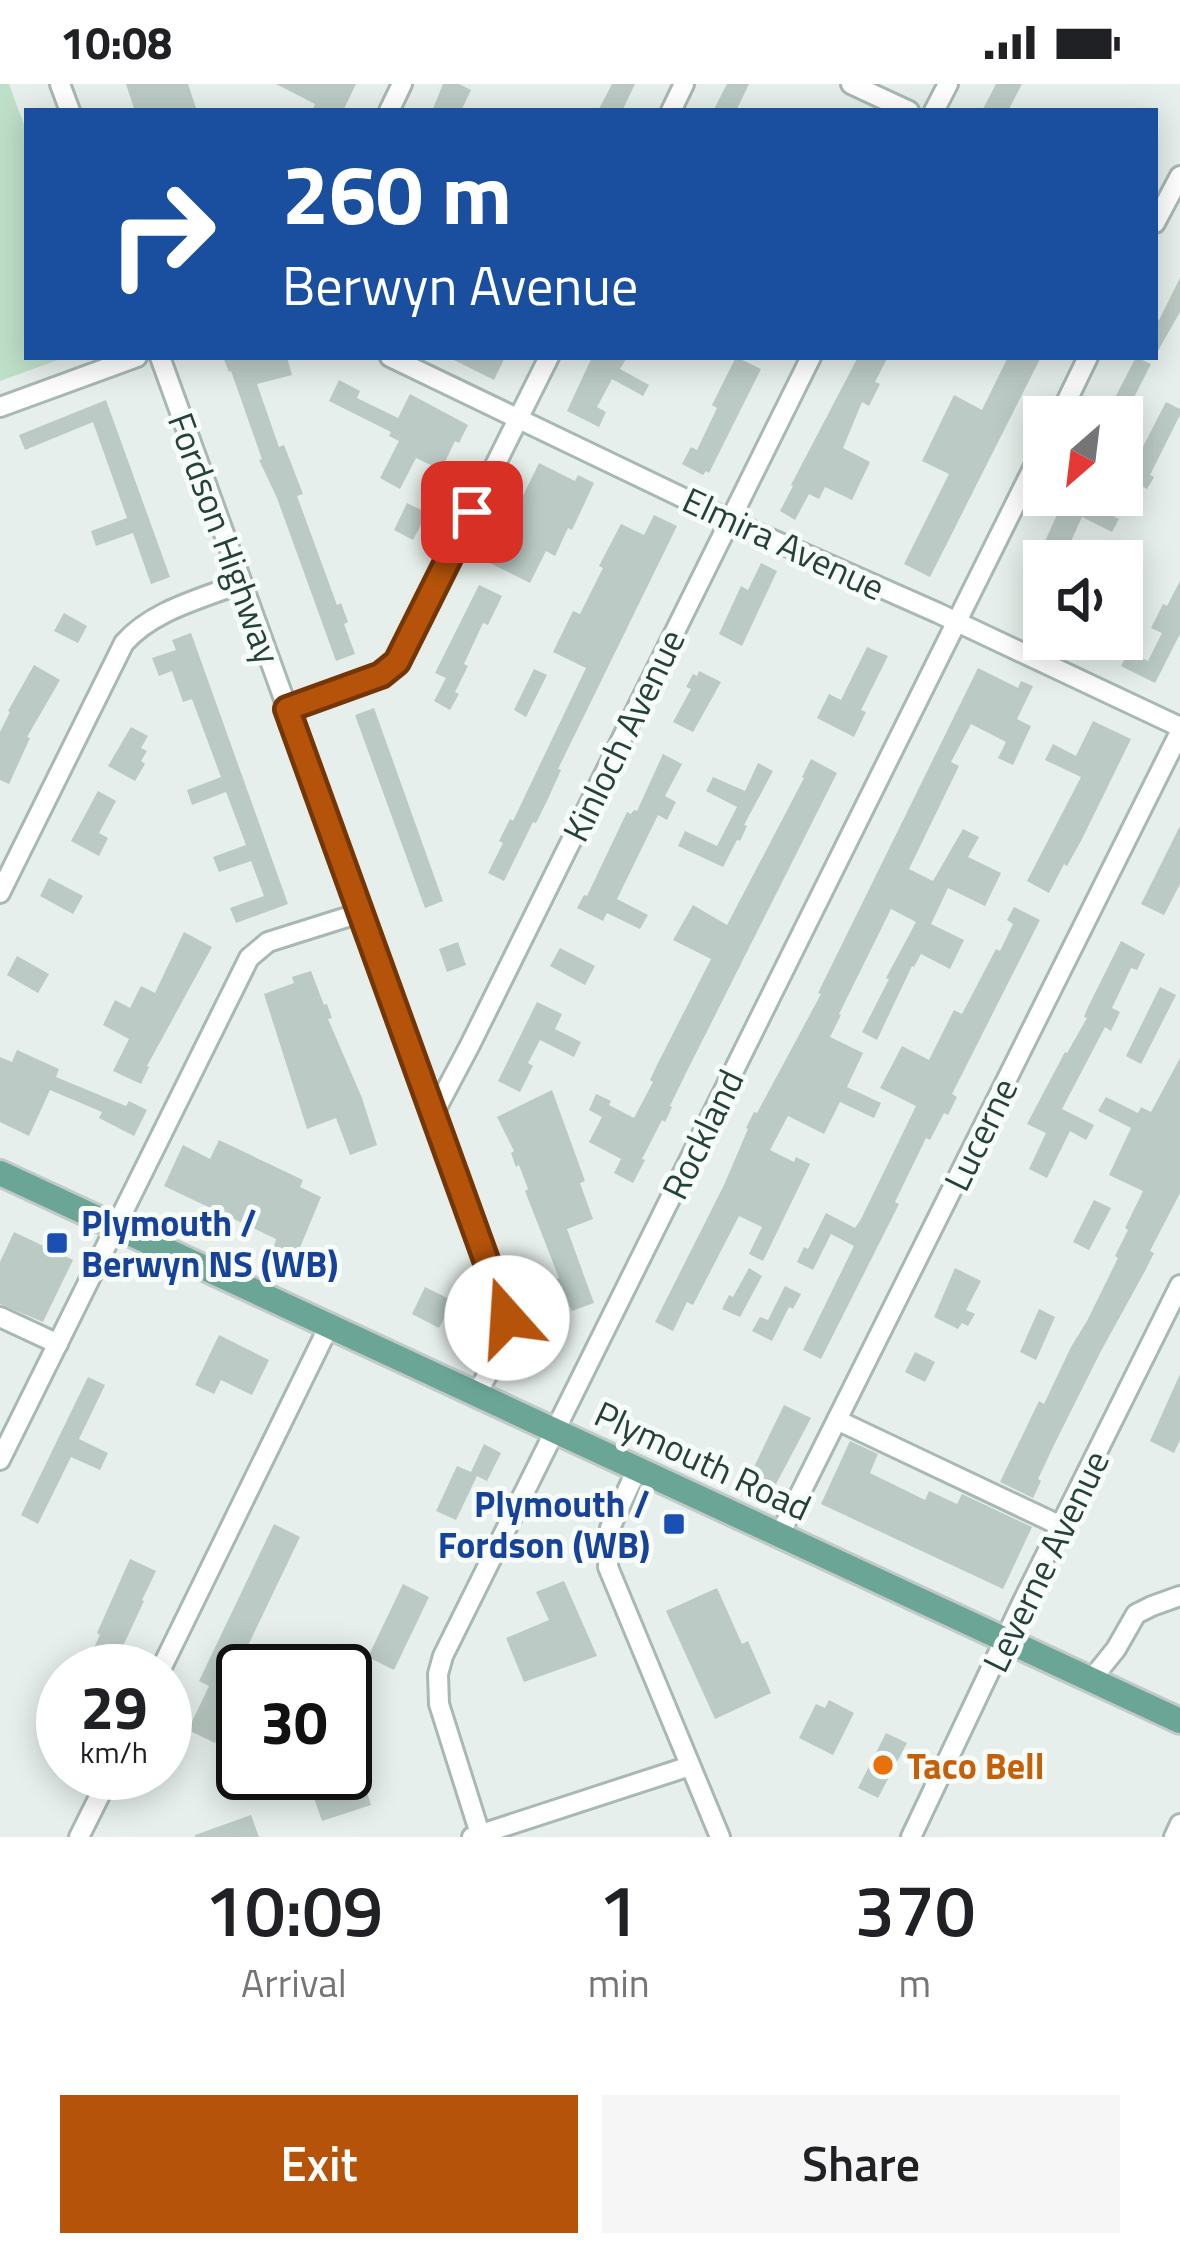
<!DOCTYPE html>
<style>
body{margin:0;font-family:"Titillium Web",sans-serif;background:#f6f6f6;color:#202124;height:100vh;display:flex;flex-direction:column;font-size:45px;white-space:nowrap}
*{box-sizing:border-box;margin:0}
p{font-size:39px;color:#757577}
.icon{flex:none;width:66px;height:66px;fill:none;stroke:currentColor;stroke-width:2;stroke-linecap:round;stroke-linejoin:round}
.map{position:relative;height:1753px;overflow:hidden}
.sheet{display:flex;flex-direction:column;background:#fff;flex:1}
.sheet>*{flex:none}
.banner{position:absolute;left:24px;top:24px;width:1134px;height:252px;border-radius:0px;box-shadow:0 6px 30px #0003;background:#1a4fa0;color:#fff;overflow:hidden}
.needle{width:78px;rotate:208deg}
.tools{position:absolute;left:1023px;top:312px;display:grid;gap:24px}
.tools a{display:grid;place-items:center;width:120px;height:120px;border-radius:0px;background:#fff;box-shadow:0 6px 30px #0003;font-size:60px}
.speed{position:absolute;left:36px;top:1560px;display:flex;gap:24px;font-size:60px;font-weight:700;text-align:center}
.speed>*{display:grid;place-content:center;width:156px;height:156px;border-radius:50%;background:#fff;box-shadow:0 6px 30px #0003;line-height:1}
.speed small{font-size:30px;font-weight:400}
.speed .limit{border:6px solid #111;border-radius:18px;background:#fff;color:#111}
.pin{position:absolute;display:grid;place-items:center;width:102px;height:102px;color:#fff;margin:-51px;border-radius:24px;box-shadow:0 6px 18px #0006}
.me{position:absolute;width:132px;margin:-66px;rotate:341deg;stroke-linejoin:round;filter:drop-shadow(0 0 9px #0008)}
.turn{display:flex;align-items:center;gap:42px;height:252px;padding:0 60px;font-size:54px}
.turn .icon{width:156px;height:156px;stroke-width:2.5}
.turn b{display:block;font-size:84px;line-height:102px}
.eta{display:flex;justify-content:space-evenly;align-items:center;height:204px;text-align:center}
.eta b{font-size:72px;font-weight:600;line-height:84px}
.primary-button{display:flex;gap:24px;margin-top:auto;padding:24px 60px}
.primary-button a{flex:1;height:138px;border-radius:0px;background:#b45309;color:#fff;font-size:48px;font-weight:600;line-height:138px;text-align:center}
.primary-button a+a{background:#f6f6f6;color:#202124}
.status{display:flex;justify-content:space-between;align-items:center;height:84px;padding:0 60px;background:#fff;direction:ltr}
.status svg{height:33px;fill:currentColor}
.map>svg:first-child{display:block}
.green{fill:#bfe0c8}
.building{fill:#bbcac4}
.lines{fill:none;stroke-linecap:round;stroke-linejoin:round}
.minor-casing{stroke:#a8b8b2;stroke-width:24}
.major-casing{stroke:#c2cac8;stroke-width:30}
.minor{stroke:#fff;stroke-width:18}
.major{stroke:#6aa596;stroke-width:24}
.route-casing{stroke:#753606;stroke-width:30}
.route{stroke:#b45309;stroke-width:21}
.transit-dot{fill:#1a4fb4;stroke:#f7fbf9;stroke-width:4.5}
.food-dot{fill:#e8710a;stroke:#f7fbf9;stroke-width:4.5}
.labels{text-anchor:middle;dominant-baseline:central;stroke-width:10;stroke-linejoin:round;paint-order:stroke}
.street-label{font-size:36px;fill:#24423a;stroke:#f7fbf9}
.transit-label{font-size:36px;font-weight:bold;fill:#164399;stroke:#f7fbf9;text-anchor:start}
.food-label{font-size:36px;font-weight:bold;fill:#c56008;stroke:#f7fbf9;text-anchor:start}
</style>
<div class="status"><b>10:08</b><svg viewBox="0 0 49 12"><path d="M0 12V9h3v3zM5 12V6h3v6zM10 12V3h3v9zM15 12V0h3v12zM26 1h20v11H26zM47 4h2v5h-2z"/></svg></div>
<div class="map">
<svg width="1180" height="1753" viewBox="0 0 1180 1753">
<rect width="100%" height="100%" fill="#e6efeb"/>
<polygon class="green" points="0,0 9,0 27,49 27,273 66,273 0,297"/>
<g class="building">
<polygon points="126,0 188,0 197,27 135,27"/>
<polygon points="276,0 356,0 343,27 312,27 315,20"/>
<polygon points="443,0 459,0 471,6 461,27 432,27"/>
<polygon points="612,0 635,0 622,27 598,27"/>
<polygon points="727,0 749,0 736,27 713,27"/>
<polygon points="996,0 1022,0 1008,27 982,27"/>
<polygon points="1180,194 1180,228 1155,272 1155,234 1159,236"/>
<polygon points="223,273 287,273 292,291 257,300 279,363 284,361 303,410 297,412 337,521 341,519 348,538 344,540 355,570 336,577 277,414 259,376 262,375 231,287 229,288"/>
<polygon points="448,273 505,273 494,296"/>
<polygon points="592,273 627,273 620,285 649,301 643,312 612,295 597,323 606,328 599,343 567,327"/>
<polygon points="736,273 761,285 709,389 706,387 703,391 682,380 691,363 697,366 717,324 712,321"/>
<polygon points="858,273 888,273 875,298 880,300 869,322 862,318 843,364 870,378 852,416 825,403 819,415 809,410 795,436 780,427 793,402 791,401"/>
<polygon points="1008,273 1041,273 930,493 904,480 949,390 922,377 954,311 982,326"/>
<polygon points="1136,273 1151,280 1124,333 1105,333"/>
<polygon points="339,296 360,307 357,314 398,334 410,310 468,341 459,359 455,357 441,386 416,374 400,405 380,394 399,357 389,352 391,348 329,317"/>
<polygon points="106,316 170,493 151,500 133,449 96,462 91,447 127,434 93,338 25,366 19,351"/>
<polygon points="1166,318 1180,325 1180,331 1150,391 1154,393 1147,405 1142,402 1137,412 1122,403"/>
<polygon points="539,379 575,397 578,391 594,399 572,446 568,444 555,472 546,467 530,499 490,479"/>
<polygon points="1066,411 1085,411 1082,416 1119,435 1112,448 1082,433 1062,477 1036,477"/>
<polygon points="407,419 427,429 413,456 394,446"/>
<polygon points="654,431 677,442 558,685 561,686 547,717 536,739 533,738 504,797 488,789 503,759 499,757 510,735 513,737 586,584 553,568 573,527 580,530 603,484 599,482 621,440 644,451"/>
<polygon points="761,479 777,487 742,562 719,550 741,502 748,506"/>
<polygon points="1180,497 1180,550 1155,599 1121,582 1129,567 1148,577 1162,549 1151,544 1163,520 1167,522"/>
<polygon points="479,501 502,512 488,541 483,539 464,580 468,582 455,608 459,610 450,626 434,617 446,594 435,589"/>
<polygon points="64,529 87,542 78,559 54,547"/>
<polygon points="191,549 288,820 236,839 230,824 264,812 251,777 219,788 213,773 246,761 226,708 192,721 187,706 221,693 192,615 183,618 172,587 159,592 152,574 176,566 172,556"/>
<polygon points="867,563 888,572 861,626 866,628 854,653 817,634 829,610 841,616"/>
<polygon points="34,581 60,596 27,653 30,654 9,700 0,696 0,648 10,628 8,627"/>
<polygon points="978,584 1018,604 1021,597 1033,602 1017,635 1031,642 1013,681 998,674 1006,658 971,640 951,678 959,682 909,785 933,797 963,745 979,753 968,773 1001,789 985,822 948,804 931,840 964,856 950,885 921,870 914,883 912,882 877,956 862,948 889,895 886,894 916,838 891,825 839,930 841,931 830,953 863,969 847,1003 881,1019 874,1034 840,1018 824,1050 788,1032 770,1066 794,1078 796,1073 810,1080 763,1177 749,1170 762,1143 739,1132 693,1221 687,1218 673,1247 655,1238 724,1101 748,1045 746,1044 754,1028 757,1029 821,910 818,909"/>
<polygon points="534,585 547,591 526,633 514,626"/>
<polygon points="699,587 721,598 693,648 673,638 691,605 686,603 693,590 697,592"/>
<polygon points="374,624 443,817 425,824 355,631"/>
<polygon points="1093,637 1131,655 1082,755 1067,782 1064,780 1049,809 1027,797 1081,693 1045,676 1053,660 1076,672"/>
<polygon points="131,643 148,652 141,664 147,667 141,677 145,680 135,697 108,682"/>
<polygon points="663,670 682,680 665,712 676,718 667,736 658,731 617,815 648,831 640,845 607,829 603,837 577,824 584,811 587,812 627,728 631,730 634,726 637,727"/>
<polygon points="811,675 837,689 685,991 670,1022 672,1023 665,1038 662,1036 642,1075 645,1076 633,1099 614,1089 621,1075 589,1058 602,1033 589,1026 596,1010 611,1017 609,1021 634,1034 653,998 650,996 656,983 711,875 673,856 693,821 727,841 804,694 802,693"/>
<polygon points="758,679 773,687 744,741 747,742 740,757 737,756 723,783 678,762 685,747 717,762 737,723 706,707 713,693 745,707"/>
<polygon points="98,707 116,717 99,749 108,754 99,772 71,757"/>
<polygon points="1180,742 1180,800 1164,831 1141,820"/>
<polygon points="49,794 83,812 73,830 40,812"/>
<polygon points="1014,823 1040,836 952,1010 957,1013 948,1031 944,1029 930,1056 926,1054 895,1118 899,1120 821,1275 803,1266 854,1162 831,1150 813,1186 797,1178 804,1163 808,1165 826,1129 855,1144 861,1135 916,1022 880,1004 902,962 929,976 954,926 962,930 996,865 1000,867 1013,840 1007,836"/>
<polygon points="184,848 212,863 147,982 149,983 141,1000 113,987 129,955 103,941 115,916 130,924 141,902 155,909"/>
<polygon points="1121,857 1145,870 1137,886 1131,884 1112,924 1120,928 1111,947 1105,943 1062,1025 1094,1041 1086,1056 1070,1047 1047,1094 1029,1085 1046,1049 1027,1040 1065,968 1067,969 1087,934 1084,933 1088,923"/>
<polygon points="458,858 466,881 447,888 439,865"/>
<polygon points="560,864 595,882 585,901 550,882"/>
<polygon points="17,872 49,890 38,909 7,891"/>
<polygon points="311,887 324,921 327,920 332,934 328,935 362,1014 377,1061 350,1071 336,1034 307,1045 264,910 294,899 292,893"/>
<polygon points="1160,903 1176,911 1141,980 1126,972"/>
<polygon points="537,918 562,930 555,945 581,958 574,973 540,956 528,979 533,982 520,1008 498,997"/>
<polygon points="17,966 59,985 56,993 126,1022 129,1017 147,1026 134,1052 99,1034 102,1028 50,1006 29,1052 0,1038 0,973 12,978"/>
<polygon points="1180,974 1180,1109 1150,1167 1154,1169 1145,1187 1101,1267 1055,1359 1038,1395 1041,1397 1033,1414 1000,1398 1039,1317 1044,1320 1071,1263 1087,1237 1118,1174 1115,1172 1128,1146 1125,1144 1143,1107 1109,1091 1131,1044 1098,1027 1106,1013 1138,1029 1141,1023 1151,1028"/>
<polygon points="552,1006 585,1097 580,1099 593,1135 567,1145 594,1219 572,1227 556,1195 559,1194 525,1107 528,1105 519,1081 516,1083 511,1069 514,1067 497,1033"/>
<polygon points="219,1056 303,1096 300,1103 321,1113 296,1173 274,1163 276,1155 164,1102 183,1061 210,1075"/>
<polygon points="1094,1116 1111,1124 1089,1166 1073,1158"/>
<polygon points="14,1148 73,1176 43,1238 0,1220 0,1178"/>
<polygon points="749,1184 762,1192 740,1233 722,1225 729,1211 733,1213"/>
<polygon points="955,1184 981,1197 966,1226 975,1230 968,1242 962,1239 958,1245 934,1233"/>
<polygon points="785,1202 801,1210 793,1225 789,1223 772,1257 752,1247 760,1233 768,1236"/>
<polygon points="425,1203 453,1217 439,1244 412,1230"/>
<polygon points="1039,1225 1055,1233 1036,1276 1020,1268"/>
<polygon points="219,1251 269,1276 252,1311 221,1296 214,1310 195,1301"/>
<polygon points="915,1268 935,1278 925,1298 905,1288"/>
<polygon points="1180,1290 1180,1356 1174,1369 1150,1357"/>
<polygon points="88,1293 105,1301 79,1355 108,1369 100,1386 71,1373 38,1440 21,1431"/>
<polygon points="784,1321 811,1334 775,1402 750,1391"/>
<polygon points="850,1357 878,1370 870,1389 925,1416 929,1407 957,1420 962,1410 1032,1443 1003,1505 821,1420"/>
<polygon points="484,1360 501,1369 487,1397 477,1392 456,1436 436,1427 457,1382 471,1388"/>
<polygon points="274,1440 300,1453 217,1626 228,1631 215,1659 188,1646 209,1602 199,1597"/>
<polygon points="130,1475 156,1487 142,1516 144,1517 123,1562 120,1561 107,1587 83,1587 100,1551 97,1549"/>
<polygon points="564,1497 597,1572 524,1598 506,1554 549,1536 536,1508"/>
<polygon points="403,1500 429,1513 394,1586 368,1573"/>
<polygon points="717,1504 742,1560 748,1557 771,1609 715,1635 666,1527"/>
<polygon points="829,1616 854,1629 833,1671 799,1654 816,1620 825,1624"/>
<polygon points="886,1649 907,1659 878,1714 858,1704"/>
<polygon points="362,1692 371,1721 322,1737 312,1708"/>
<polygon points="251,1731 259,1753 195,1753 195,1751"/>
</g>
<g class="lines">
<defs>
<g id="minor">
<polyline points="60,0 70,27"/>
<polyline points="851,0 909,27"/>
<polyline points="389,27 402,0"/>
<polyline points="671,27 684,0"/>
<polyline points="934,27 948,0"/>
<polyline points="1155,139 1180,92"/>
<path d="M160,273L505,1225C512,1256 491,1283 477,1309"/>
<polyline points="390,273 748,445 938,529 1180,643"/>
<polyline points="0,323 137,273"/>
<polyline points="1059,333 1088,273"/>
<polyline points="287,625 381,591 397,578 549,273"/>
<path d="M0,809L124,559C153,526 201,515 241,499"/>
<polyline points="434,1029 470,961 811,273"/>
<polyline points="0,1233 58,1260"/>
<polyline points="837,1336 1061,1442"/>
<polyline points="0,1376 249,874 268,858 360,829"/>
<polyline points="637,1385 610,1444 608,1483 720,1753"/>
<polyline points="779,1452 1180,648"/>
<polyline points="160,1587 329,1242"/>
<polyline points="1091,1596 1116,1565 1136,1530 1152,1522 1180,1512"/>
<polyline points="79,1753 111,1689"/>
<polyline points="472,1753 690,1682"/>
<polyline points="481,1753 439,1620 438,1590 443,1572 1044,362"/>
<polyline points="911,1753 1023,1517 1180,1201"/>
<polyline points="1174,1753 1180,1740"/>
</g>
<polyline id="major" points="0,1089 1180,1637"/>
</defs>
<use href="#minor" class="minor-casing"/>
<use href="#major" class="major-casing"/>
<use href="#minor" class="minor"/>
<use href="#major" class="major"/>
</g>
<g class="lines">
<defs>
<polyline id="route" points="472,428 397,578 381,591 287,625 507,1234"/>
</defs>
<use href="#route" class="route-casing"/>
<use href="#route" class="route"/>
</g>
<g class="transit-dot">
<rect x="45" y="1147" width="24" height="24" rx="6"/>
<rect x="662" y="1428" width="24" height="24" rx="6"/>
</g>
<circle class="food-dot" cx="883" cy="1681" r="12"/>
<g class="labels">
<g class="street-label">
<text transform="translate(225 454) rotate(70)">Fordson Highway</text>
<text transform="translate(784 459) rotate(25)">Elmira Avenue</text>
<text transform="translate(623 651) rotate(-64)">Kinloch Avenue</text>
<text transform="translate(702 1050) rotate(-64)">Rockland</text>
<text transform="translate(980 1050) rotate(-64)">Lucerne</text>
<text transform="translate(703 1376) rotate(25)">Plymouth Road</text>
<text transform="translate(1045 1477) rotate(-64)">Leverne Avenue</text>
</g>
<g class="transit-label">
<text x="81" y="1138">Plymouth /<tspan x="81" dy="41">Berwyn NS (WB)</tspan></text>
<text x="650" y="1419" text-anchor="end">Plymouth /<tspan x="650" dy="41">Fordson (WB)</tspan></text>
</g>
<g class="food-label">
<text x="907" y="1681">Taco Bell</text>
</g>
</g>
</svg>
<div class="tools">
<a><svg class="needle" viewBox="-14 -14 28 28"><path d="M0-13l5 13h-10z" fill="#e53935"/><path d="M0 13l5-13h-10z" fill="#757577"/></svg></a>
<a><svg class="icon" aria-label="sound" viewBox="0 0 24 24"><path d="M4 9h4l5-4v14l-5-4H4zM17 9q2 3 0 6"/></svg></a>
</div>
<div class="speed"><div>29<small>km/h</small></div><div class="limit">30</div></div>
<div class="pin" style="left:472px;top:428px;background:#d93025"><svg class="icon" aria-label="arrive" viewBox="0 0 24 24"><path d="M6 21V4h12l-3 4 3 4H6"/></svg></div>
<svg class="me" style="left:507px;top:1234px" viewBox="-20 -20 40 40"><circle r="19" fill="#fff"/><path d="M0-13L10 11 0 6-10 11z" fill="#b45309"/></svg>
<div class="banner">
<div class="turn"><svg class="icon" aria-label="right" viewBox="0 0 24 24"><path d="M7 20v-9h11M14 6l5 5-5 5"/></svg><div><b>260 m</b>Berwyn Avenue</div></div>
</div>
</div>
<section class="sheet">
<div class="eta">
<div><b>10:09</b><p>Arrival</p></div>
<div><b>1</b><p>min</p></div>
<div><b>370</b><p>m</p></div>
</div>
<div class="primary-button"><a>Exit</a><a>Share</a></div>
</section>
